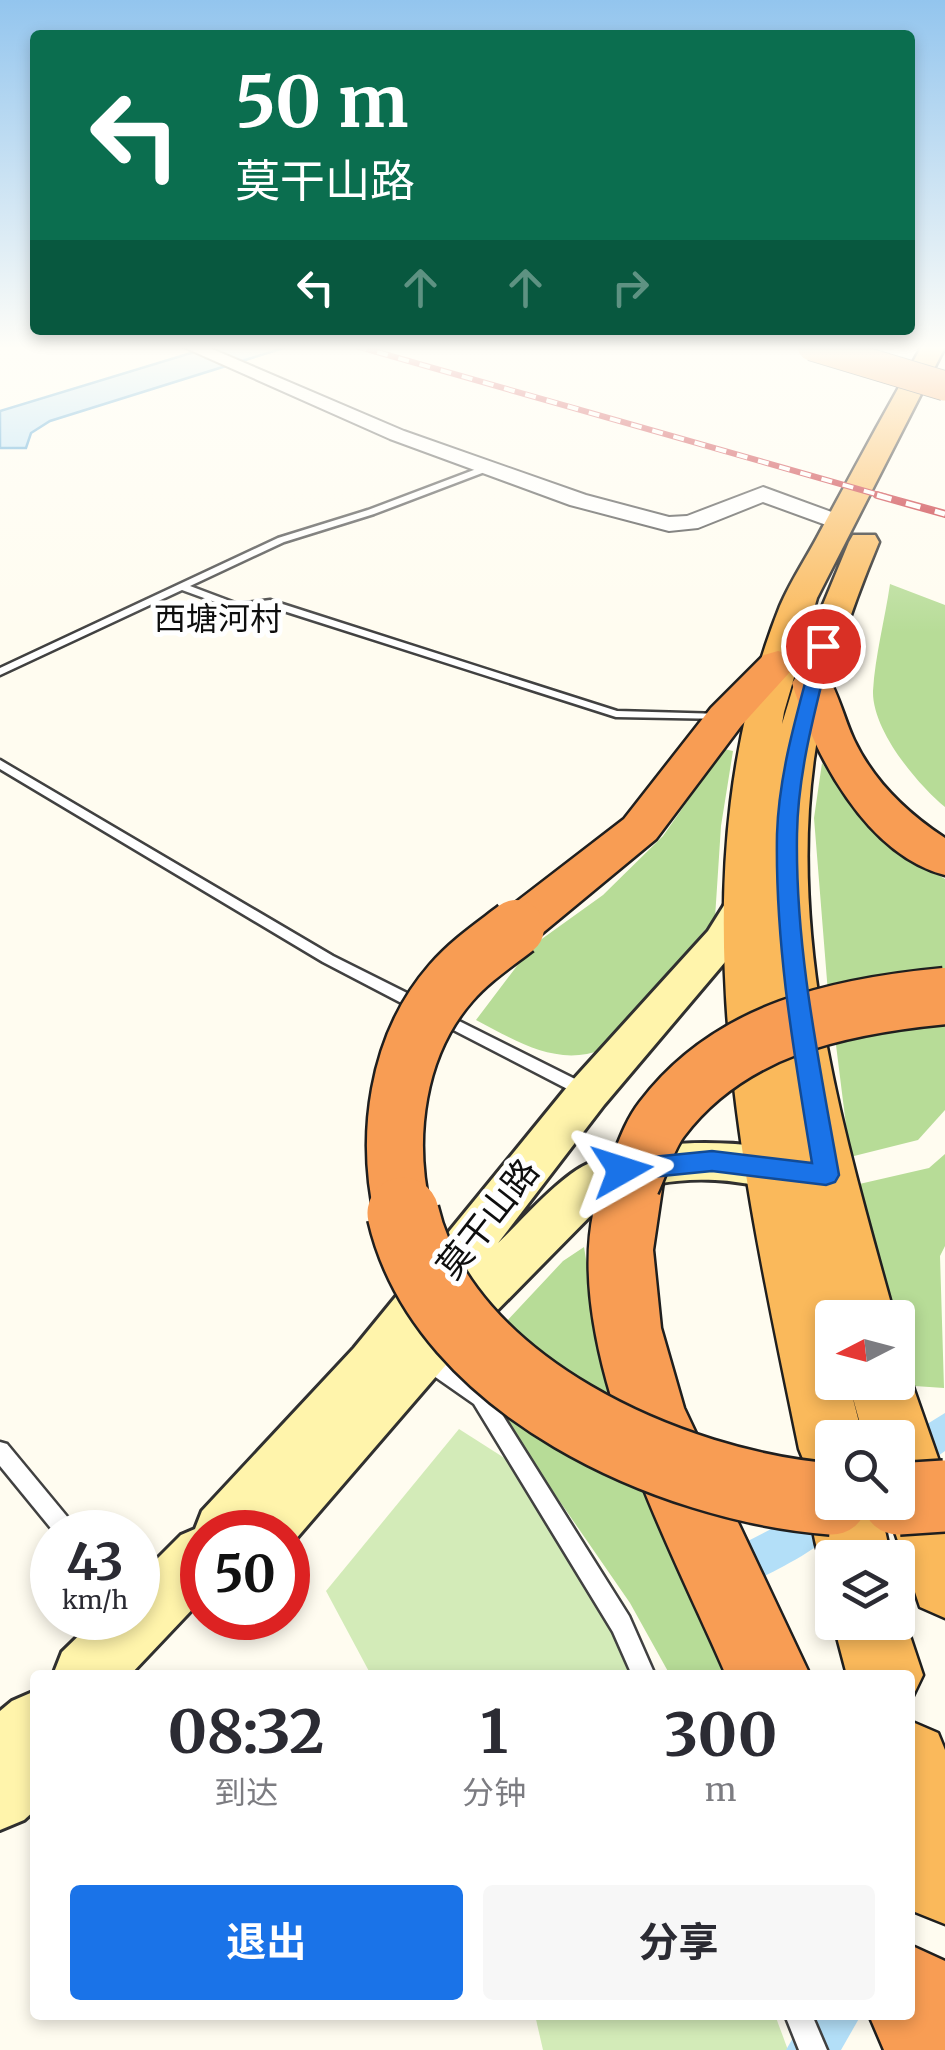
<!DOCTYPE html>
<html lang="zh">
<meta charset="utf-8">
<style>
body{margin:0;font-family:Merriweather,"Noto Sans SC",serif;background:#f7f7f7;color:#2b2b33;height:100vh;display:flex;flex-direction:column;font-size:38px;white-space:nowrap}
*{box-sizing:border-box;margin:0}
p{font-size:32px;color:#7c7c81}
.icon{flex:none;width:55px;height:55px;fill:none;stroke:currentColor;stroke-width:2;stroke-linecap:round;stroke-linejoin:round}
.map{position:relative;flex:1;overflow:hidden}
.sheet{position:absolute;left:30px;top:1670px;width:885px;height:350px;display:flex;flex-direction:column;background:#fff;border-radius:10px;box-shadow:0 5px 15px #0003}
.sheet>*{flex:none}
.top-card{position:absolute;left:30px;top:30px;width:885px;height:305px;border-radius:10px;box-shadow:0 5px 15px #0003;background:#0b6e4f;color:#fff;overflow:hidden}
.needle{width:65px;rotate:264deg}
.tools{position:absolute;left:815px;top:1300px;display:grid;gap:20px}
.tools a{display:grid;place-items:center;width:100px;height:100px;border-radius:10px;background:#fff;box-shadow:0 5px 15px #0003;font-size:50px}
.speed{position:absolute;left:30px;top:1510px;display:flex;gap:20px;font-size:50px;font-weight:700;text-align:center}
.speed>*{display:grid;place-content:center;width:130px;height:130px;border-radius:50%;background:#fff;box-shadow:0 5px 15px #0003;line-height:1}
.speed small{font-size:25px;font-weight:400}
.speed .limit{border:15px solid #d22;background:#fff;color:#111}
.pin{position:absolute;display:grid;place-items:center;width:85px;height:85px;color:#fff;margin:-42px;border:5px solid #fff;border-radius:50%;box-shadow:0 2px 10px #0007}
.me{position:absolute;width:110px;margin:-55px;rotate:84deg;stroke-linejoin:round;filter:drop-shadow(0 0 8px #0008)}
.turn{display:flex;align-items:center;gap:35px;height:210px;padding:0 40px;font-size:45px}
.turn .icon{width:130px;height:130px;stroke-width:2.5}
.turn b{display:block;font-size:70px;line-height:85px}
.lanes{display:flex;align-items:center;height:95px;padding:0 40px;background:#0003;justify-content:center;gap:50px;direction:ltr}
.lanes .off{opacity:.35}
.eta{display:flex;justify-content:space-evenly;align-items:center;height:170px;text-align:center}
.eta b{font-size:60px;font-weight:700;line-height:70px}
.action{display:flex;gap:20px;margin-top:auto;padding:20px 40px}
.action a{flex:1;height:115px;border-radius:10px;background:#1a73e8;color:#fff;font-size:40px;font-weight:700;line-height:115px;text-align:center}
.action a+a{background:#f7f7f7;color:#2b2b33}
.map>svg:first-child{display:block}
.green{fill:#d3ebb8}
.forest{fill:#b7dc97}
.water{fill:#b3dff8;stroke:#3796d1;stroke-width:2.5}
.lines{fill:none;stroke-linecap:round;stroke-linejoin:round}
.canal{fill:#b3dff8;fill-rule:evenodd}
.service-casing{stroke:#414141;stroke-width:5}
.tertiary-casing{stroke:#414141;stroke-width:4}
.secondary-casing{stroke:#303030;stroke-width:6}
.trunk-casing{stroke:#1f1f1f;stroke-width:5}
.motorway-casing{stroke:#1f1f1f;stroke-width:5}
.service{fill:#fff;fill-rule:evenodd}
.tertiary{fill:#fff;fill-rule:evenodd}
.secondary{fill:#fff4ab;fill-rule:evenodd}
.trunk{fill:#fab95b;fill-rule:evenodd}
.motorway{fill:#f89d54;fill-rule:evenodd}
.rail-far1-casing{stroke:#c3212b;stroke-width:6}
.rail-casing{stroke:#c3212b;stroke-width:8}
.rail-far1{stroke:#fff;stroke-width:4;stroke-dasharray:11;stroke-linecap:butt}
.rail{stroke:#fff;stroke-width:5;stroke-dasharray:15;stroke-linecap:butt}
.motorway-bridge-far2-casing{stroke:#1f1f1f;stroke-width:31;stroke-linecap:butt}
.motorway-bridge-far1-casing{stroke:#1f1f1f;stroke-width:61;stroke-linecap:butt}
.motorway-bridge-casing{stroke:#1f1f1f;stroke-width:76;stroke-linecap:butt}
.motorway-bridge-far2{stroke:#f89d54;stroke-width:29}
.motorway-bridge-far1{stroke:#f89d54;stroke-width:56}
.motorway-bridge{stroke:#f89d54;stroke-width:71}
.route{fill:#1a73e8;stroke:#114b97;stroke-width:2.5}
.labels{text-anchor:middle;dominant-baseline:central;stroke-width:10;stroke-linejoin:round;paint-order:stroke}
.far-quarter-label{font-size:32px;fill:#0e0e0e;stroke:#fff}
.street-label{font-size:35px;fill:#0e0e0e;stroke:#fff}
</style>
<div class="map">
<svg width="945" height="2050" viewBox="0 0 945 2050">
<rect width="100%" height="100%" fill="#fffcf0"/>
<g class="green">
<polygon points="459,1429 506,1459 621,1624 644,1675 371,1675 326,1591"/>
<polygon points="535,2015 775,2015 788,2050 543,2050"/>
</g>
<g class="forest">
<path d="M890,584L945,605V807C917,784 872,730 873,691C875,656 885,619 890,584Z"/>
<path d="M724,749L733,751L721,826L715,918L603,1049C558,1068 516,1041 476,1020L532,946L603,895L663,836Z"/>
<path d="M822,763C862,817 888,844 945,879V982L828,993L814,818Z"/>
<polygon points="945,1012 945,1110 918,1140 850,1157 834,1029"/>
<polygon points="945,1154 945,1246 940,1256 944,1388 900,1385 898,1318 885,1317 855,1185 929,1168"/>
<polygon points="584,1247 608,1394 621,1418 549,1375 506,1322 563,1261"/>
<polygon points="471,1373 642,1483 728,1675 670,1675 630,1603"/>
</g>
<polygon class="water" points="214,346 290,346 50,421 31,433 26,448 0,448 0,411"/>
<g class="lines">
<g class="canal">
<polygon points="945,1413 945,1451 914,1473 898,1477 898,1442"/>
<path d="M832,1491V1502H850L853,1509C838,1544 760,1579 725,1594L711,1588L705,1574L711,1560L775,1527Z"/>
<polygon points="806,2015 861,2015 841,2050 786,2050"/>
</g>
<defs>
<g id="service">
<polygon points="487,465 491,468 490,470 374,514 284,542 190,586 238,604 270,600 617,711 722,714 726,715 726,719 616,717 265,605 237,610 182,590 0,675 0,668 278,538 368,510"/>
<polygon points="0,760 333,956 425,1002 427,1006 425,1010 415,1010 323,962 0,769"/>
<polygon points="441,1012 591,1087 593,1091 591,1095 579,1095 436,1021 434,1017 436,1013"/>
<polygon points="428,1353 488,1392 629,1616 655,1675 632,1675 613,1632 474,1404 421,1367 419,1361 421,1355"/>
<polygon points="0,1442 7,1444 74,1525 77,1532 54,1532 0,1466"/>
<polygon points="785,2015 812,2015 827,2050 799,2050"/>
</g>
<polygon id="tertiary" points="181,346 205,346 404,431 586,495 669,517 687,516 763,487 848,518 851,523 840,530 763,502 698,528 669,531 570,505 390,439"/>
<g id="secondary">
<path d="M747,888L761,891L766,900L736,949L604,1105L498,1243C522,1220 545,1193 571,1174C625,1133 756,1138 818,1158L825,1171L818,1184C785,1195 749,1181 715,1180C680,1178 637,1184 606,1200L464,1344L288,1548V1532H202V1599L130,1675H53L62,1652L97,1618H138V1578L181,1535L195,1529L202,1511L354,1348L572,1081L708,931L733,891Z"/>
<polygon points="35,1691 35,1810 24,1820 0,1830 0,1711 12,1701"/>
</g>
<g id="trunk">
<path d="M922,346L945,347L817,598L784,712L782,724L805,648L849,542L853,535H875L879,542C850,612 825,684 814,759C788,947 845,1138 895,1318H832V1382H898V1359L904,1361L945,1478V1618L920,1607L885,1502H898V1438H864L851,1391L863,1438H832V1502H879L891,1558H832V1584C816,1557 800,1502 823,1477L808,1471L799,1449C743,1175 672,877 780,606C791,580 807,557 820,532C853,470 887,408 922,346Z"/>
<polygon points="898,1600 923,1675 910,1702 910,1675 847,1675 833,1622 898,1622"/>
<polygon points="910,1721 938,1733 945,1750 945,1924 915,1912 910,1899"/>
</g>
<g id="motorway">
<polygon points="778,651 792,655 798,663 741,726 656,839 534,940 516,945 498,940 491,928 498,916 624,819 711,708 764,655"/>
<path d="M812,671L826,674C839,694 844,719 854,740C874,782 907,813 945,838V875C866,855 814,754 792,683L798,674Z"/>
<path d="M632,1157L654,1165L663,1182L653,1250L661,1328L684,1408L810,1675H726C669,1542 537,1305 610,1165Z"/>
<polygon points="910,1945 945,1961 945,2050 884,2050 869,2015 910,2015"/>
</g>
</defs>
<use href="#service" class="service-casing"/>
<use href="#tertiary" class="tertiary-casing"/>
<use href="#secondary" class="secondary-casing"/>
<use href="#trunk" class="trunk-casing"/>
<use href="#motorway" class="motorway-casing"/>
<use href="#service" class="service"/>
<use href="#tertiary" class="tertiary"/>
<use href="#secondary" class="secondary"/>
<use href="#trunk" class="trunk"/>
<use href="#motorway" class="motorway"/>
<defs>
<polyline id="rail-far1" points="356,346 886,497"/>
<polyline id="rail" points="877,495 945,514"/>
</defs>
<use href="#rail-far1" class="rail-far1-casing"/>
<use href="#rail" class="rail-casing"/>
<use href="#rail-far1" class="rail-far1"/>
<use href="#rail" class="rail"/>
<defs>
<polyline id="motorway-bridge-far2" points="812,346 945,386"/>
<g id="motorway-bridge-far1">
<path d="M632,1182C642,1161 648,1137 662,1119C730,1029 839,1006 945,996"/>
<path d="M403,1215C385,1137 396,1046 451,983C470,961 494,945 516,928"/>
</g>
<g id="motorway-bridge">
<path d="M403,1213C443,1386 672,1487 832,1499"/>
<polyline points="898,1499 945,1496"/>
</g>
</defs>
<use href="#motorway-bridge-far2" class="motorway-bridge-far2-casing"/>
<use href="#motorway-bridge-far1" class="motorway-bridge-far1-casing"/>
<use href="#motorway-bridge" class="motorway-bridge-casing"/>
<use href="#motorway-bridge-far2" class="motorway-bridge-far2"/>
<use href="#motorway-bridge-far1" class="motorway-bridge-far1"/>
<use href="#motorway-bridge" class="motorway-bridge"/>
</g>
<linearGradient id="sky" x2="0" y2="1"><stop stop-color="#93c5ee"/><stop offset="0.55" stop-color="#fffef8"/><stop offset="1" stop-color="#fffef8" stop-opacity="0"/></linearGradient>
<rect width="945" height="633" fill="url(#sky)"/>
<path class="route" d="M823,641L831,646C816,707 798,770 797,834C795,949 819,1061 839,1175L835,1182L826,1185L712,1171L622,1180L613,1177L609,1170L613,1163L622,1160L712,1151L812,1163C794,1053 775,946 777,834C779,770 799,707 815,646Z"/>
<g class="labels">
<g class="far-quarter-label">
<text x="218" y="619">西塘河村</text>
</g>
<g class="street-label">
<text transform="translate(488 1219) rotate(-52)">莫干山路</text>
</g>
</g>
</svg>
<div class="tools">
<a><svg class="needle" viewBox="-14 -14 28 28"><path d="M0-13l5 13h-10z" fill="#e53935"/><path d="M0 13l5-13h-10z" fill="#7c7c81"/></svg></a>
<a><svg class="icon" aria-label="search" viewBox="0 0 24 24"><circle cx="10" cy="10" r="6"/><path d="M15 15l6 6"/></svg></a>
<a><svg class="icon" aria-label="layers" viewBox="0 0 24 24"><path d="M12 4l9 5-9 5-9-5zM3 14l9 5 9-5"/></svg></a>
</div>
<div class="speed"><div>43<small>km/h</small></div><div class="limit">50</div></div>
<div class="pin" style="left:823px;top:646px;background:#d93025"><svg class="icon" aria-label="arrive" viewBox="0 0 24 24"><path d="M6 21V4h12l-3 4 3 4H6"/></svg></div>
<svg class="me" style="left:622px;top:1170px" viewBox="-20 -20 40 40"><path d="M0-17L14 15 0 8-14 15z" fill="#1a73e8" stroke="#fff" stroke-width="4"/></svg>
<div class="top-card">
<div class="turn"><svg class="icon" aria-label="left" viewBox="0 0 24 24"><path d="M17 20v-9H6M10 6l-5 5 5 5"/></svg><div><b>50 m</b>莫干山路</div></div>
<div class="lanes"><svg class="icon" aria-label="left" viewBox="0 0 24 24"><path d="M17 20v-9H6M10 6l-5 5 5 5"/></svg><svg class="icon off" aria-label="ahead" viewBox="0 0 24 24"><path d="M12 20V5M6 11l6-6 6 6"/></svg><svg class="icon off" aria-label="ahead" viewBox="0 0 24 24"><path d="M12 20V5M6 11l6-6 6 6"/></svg><svg class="icon off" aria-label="right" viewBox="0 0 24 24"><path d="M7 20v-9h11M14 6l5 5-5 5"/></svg></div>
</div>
<section class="sheet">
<div class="eta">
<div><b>08:32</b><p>到达</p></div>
<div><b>1</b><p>分钟</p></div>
<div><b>300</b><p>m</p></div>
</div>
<div class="action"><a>退出</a><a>分享</a></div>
</section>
</div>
